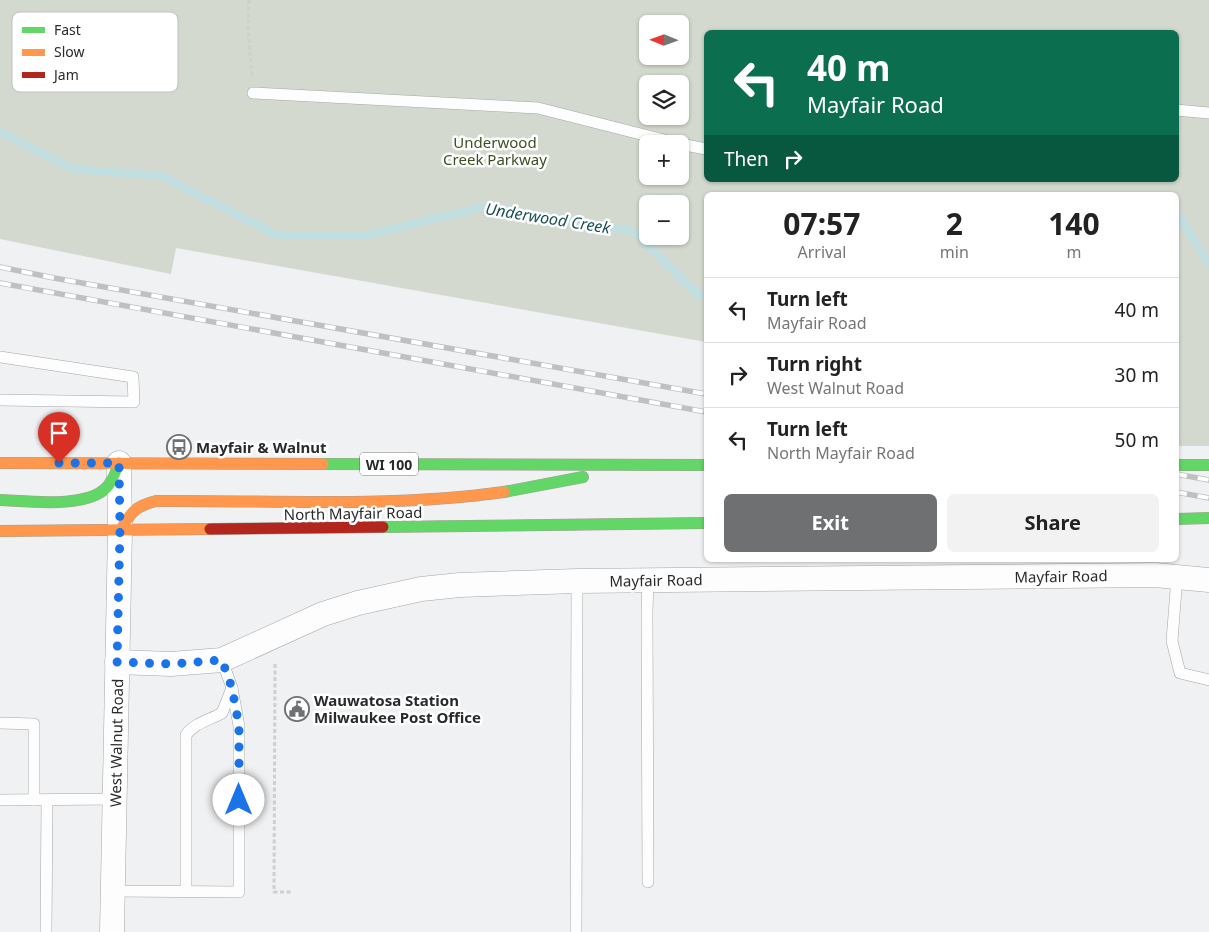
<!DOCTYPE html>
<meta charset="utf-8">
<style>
body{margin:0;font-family:"Noto Sans",sans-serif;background:#f2f2f2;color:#222;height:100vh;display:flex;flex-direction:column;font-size:19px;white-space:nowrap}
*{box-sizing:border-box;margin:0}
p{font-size:16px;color:#767676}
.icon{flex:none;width:28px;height:28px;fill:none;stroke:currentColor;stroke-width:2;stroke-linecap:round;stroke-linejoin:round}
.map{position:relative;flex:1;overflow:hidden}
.panel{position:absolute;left:704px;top:192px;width:475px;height:370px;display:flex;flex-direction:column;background:#fff;border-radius:8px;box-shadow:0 1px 4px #0004}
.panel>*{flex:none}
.banner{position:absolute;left:704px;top:30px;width:475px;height:152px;border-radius:8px;box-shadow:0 1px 4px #0004;background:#0b6e4f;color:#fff;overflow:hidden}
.needle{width:32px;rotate:271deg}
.buttons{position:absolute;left:639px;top:15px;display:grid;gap:10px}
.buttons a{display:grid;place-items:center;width:50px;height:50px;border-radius:8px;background:#fff;box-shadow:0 1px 4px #0004;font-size:25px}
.pin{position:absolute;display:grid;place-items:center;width:42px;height:42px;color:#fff;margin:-51px -21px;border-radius:50% 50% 50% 0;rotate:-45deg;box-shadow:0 0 5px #0007}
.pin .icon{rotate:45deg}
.me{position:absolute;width:55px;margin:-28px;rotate:0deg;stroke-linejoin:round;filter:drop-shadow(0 0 4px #0008)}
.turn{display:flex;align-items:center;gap:18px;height:105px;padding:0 20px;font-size:22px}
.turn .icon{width:65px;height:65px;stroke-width:2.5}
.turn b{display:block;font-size:35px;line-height:42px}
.then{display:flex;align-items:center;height:48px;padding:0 20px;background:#0003;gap:10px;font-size:19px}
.eta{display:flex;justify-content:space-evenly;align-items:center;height:85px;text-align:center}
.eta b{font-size:30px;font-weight:700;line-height:35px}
.action{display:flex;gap:10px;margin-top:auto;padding:10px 20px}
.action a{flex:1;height:58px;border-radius:8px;background:#6e7071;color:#fff;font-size:20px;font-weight:700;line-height:58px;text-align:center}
.action a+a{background:#f2f2f2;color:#222}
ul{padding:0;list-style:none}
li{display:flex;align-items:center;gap:15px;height:65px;padding:0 20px;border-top:1px solid #e0e0e0}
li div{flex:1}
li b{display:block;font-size:19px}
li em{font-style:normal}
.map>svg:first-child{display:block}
.green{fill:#d4d9cf;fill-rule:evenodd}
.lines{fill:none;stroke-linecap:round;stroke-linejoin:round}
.stream{stroke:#c1dee0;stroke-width:8}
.lane-casing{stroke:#a5a6a7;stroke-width:12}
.street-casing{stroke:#a5a6a7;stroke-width:25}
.fast-casing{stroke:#a79e91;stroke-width:12}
.slow-casing{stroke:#a79e91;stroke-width:12}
.jam-casing{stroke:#a79e91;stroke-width:12}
.path{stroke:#cfcfd0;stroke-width:3;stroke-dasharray:4 2.5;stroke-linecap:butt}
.lane{stroke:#fdfdfd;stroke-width:11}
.street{stroke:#fdfdfd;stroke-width:24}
.fast{stroke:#63d668;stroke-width:11}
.slow{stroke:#ff974d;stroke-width:11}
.jam{stroke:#b3261e;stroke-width:11}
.rail-casing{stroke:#bfc1c1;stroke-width:5.5}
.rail{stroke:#fff;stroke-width:4;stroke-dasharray:11;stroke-linecap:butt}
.route{stroke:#1a73e8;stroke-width:9;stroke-dasharray:0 16.2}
.labels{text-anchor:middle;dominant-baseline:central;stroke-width:5;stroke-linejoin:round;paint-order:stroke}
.shield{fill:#fff;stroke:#696a6b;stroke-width:1}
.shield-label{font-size:14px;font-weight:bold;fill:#292a2b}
.park-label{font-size:15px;fill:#3e4e20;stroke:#fff}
.poi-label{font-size:15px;font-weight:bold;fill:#292a2b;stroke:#fff;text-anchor:start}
.street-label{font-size:15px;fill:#292a2b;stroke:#fff}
.water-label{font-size:16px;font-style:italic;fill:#175055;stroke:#fff}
.key{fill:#fff;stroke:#bfbfbf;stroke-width:1}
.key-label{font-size:14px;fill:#292a2b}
</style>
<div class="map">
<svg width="1209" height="932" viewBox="0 0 1209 932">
<rect width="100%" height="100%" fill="#eff1f2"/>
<path class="green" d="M0,0H1209V446H1176V195H706V342L176,248L171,274L0,239ZM648,24H680V56H648ZM706,32H1176V180H706ZM648,84H680V116H648ZM648,144H680V176H648ZM648,204H680V236H648Z"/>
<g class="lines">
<g class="stream">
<polyline points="0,132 73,169 162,176 278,236 368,235 487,206 633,231 698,295 706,294"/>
<polyline points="1176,211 1209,264"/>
</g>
<defs>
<g id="lane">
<polyline points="253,93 538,108 680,144"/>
<polyline points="1176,110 1209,113"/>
<polyline points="680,144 706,149"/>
<polyline points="0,357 133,377 134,402 0,400"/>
<polyline points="1177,577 1172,641 1180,673 1209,680"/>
<polyline points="0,723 34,724 34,800"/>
<polyline points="0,800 116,799"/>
<polyline points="648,882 647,612 648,580"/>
<polyline points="113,891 239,892 239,726 232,688 222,660"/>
<path d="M186,891V735C194,723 210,720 222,713L232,688"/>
<polyline points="46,932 47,800"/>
<polyline points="576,932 577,581"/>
</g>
<g id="street">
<polyline points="117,662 171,664 222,660 323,614 358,603 421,589 460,585 577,581 1155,575 1209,580"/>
<polyline points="112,932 120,531 119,463"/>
</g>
<g id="fast">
<polyline points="323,464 706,465"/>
<polyline points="1176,465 1209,465"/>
<polyline points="504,492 583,477"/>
<path d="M0,500C27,501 87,509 107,487C113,481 115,471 119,463"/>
<polyline points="1176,519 1209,518"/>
<polyline points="383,527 706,523"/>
</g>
<g id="slow">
<polyline points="0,463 323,464"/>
<polyline points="0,531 210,529"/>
<path d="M120,531C130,513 135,506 156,501C271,500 389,508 504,492"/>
</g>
<polyline id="jam" points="210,529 383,527"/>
</defs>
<use href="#lane" class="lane-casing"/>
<use href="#street" class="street-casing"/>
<use href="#fast" class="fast-casing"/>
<use href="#slow" class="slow-casing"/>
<use href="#jam" class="jam-casing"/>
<g class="path">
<polyline points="249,0 248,27 252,77"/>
<polyline points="275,664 274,892 292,892"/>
</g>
<use href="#lane" class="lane"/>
<use href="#street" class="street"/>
<use href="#fast" class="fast"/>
<use href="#slow" class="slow"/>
<use href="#jam" class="jam"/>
<defs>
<g id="rail">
<polyline points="0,267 54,278 706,394"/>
<polyline points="0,283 706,412"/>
<polyline points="1176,474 1209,480"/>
<polyline points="1176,492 1209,498"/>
</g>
</defs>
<use href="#rail" class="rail-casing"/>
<use href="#rail" class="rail"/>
</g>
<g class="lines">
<polyline class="route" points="59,463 119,463 120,530 117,662 171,664 222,660 232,688 239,726 239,800"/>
</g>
<defs>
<symbol id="bus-ring" viewBox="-11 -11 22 22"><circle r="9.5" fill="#fff" stroke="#6e7071" stroke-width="1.5"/><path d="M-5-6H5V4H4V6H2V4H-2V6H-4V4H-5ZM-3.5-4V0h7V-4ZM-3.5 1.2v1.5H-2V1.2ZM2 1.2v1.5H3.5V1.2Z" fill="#6e7071"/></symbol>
<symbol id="civic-ring" viewBox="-11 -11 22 22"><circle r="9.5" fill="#fff" stroke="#6e7071" stroke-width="1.5"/><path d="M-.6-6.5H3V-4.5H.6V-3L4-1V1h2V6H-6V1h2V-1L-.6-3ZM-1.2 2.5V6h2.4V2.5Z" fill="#6e7071"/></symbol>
</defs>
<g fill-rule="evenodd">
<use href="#bus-ring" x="165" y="433" width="28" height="28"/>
<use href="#civic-ring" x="283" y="695" width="28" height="28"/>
</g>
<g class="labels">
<rect class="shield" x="360" y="452.5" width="58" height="23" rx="4"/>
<g class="shield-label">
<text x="389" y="464">WI 100</text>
</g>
<g class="park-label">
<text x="495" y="142">Underwood<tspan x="495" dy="17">Creek Parkway</tspan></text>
</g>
<g class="poi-label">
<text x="196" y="447">Mayfair &amp; Walnut</text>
<text x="314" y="700">Wauwatosa Station<tspan x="314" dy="17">Milwaukee Post Office</tspan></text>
</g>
<g class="street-label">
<text transform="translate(353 513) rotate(-1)">North Mayfair Road</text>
<text transform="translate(1061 576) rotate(-1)">Mayfair Road</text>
<text transform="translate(656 580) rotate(-1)">Mayfair Road</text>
<text transform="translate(116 743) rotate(-89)">West Walnut Road</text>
</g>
<g class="water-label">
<text transform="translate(548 218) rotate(9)">Underwood Creek</text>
</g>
</g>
<rect x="12" y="12" width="166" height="80" rx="8" class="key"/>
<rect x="22" y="27" width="23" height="6" fill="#63d668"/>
<rect x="22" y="49" width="23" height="7" fill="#ff974d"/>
<rect x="22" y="72" width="23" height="6" fill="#b3261e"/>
<g class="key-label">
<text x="54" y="35">Fast</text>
<text x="54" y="57">Slow</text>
<text x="54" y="80">Jam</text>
</g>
</svg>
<div class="buttons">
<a><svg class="needle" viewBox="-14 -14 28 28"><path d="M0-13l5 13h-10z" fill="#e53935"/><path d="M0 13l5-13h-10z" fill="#767676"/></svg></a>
<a><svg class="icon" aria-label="layers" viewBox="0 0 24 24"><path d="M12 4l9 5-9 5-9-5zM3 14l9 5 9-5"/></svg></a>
<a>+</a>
<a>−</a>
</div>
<div class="pin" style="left:59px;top:463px;background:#d93025"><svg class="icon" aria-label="arrive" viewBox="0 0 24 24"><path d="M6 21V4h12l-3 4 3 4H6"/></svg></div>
<svg class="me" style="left:239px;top:800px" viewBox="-20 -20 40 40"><circle r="19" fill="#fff"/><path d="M0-13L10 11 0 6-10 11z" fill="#1a73e8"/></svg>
<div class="banner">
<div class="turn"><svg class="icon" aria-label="left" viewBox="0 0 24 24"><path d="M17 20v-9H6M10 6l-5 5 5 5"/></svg><div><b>40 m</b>Mayfair Road</div></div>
<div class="then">Then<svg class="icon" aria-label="right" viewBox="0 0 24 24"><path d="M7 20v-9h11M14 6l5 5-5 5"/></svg></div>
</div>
<section class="panel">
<div class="eta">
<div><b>07:57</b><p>Arrival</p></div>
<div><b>2</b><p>min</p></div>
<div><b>140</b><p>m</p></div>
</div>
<ul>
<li><svg class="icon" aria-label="left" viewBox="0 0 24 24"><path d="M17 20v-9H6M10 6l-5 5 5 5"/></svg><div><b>Turn left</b><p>Mayfair Road</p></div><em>40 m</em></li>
<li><svg class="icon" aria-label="right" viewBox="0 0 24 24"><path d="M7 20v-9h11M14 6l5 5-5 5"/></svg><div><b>Turn right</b><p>West Walnut Road</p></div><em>30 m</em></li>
<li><svg class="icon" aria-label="left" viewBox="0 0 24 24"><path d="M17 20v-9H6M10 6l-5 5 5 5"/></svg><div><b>Turn left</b><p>North Mayfair Road</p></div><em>50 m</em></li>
</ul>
<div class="action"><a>Exit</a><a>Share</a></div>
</section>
</div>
